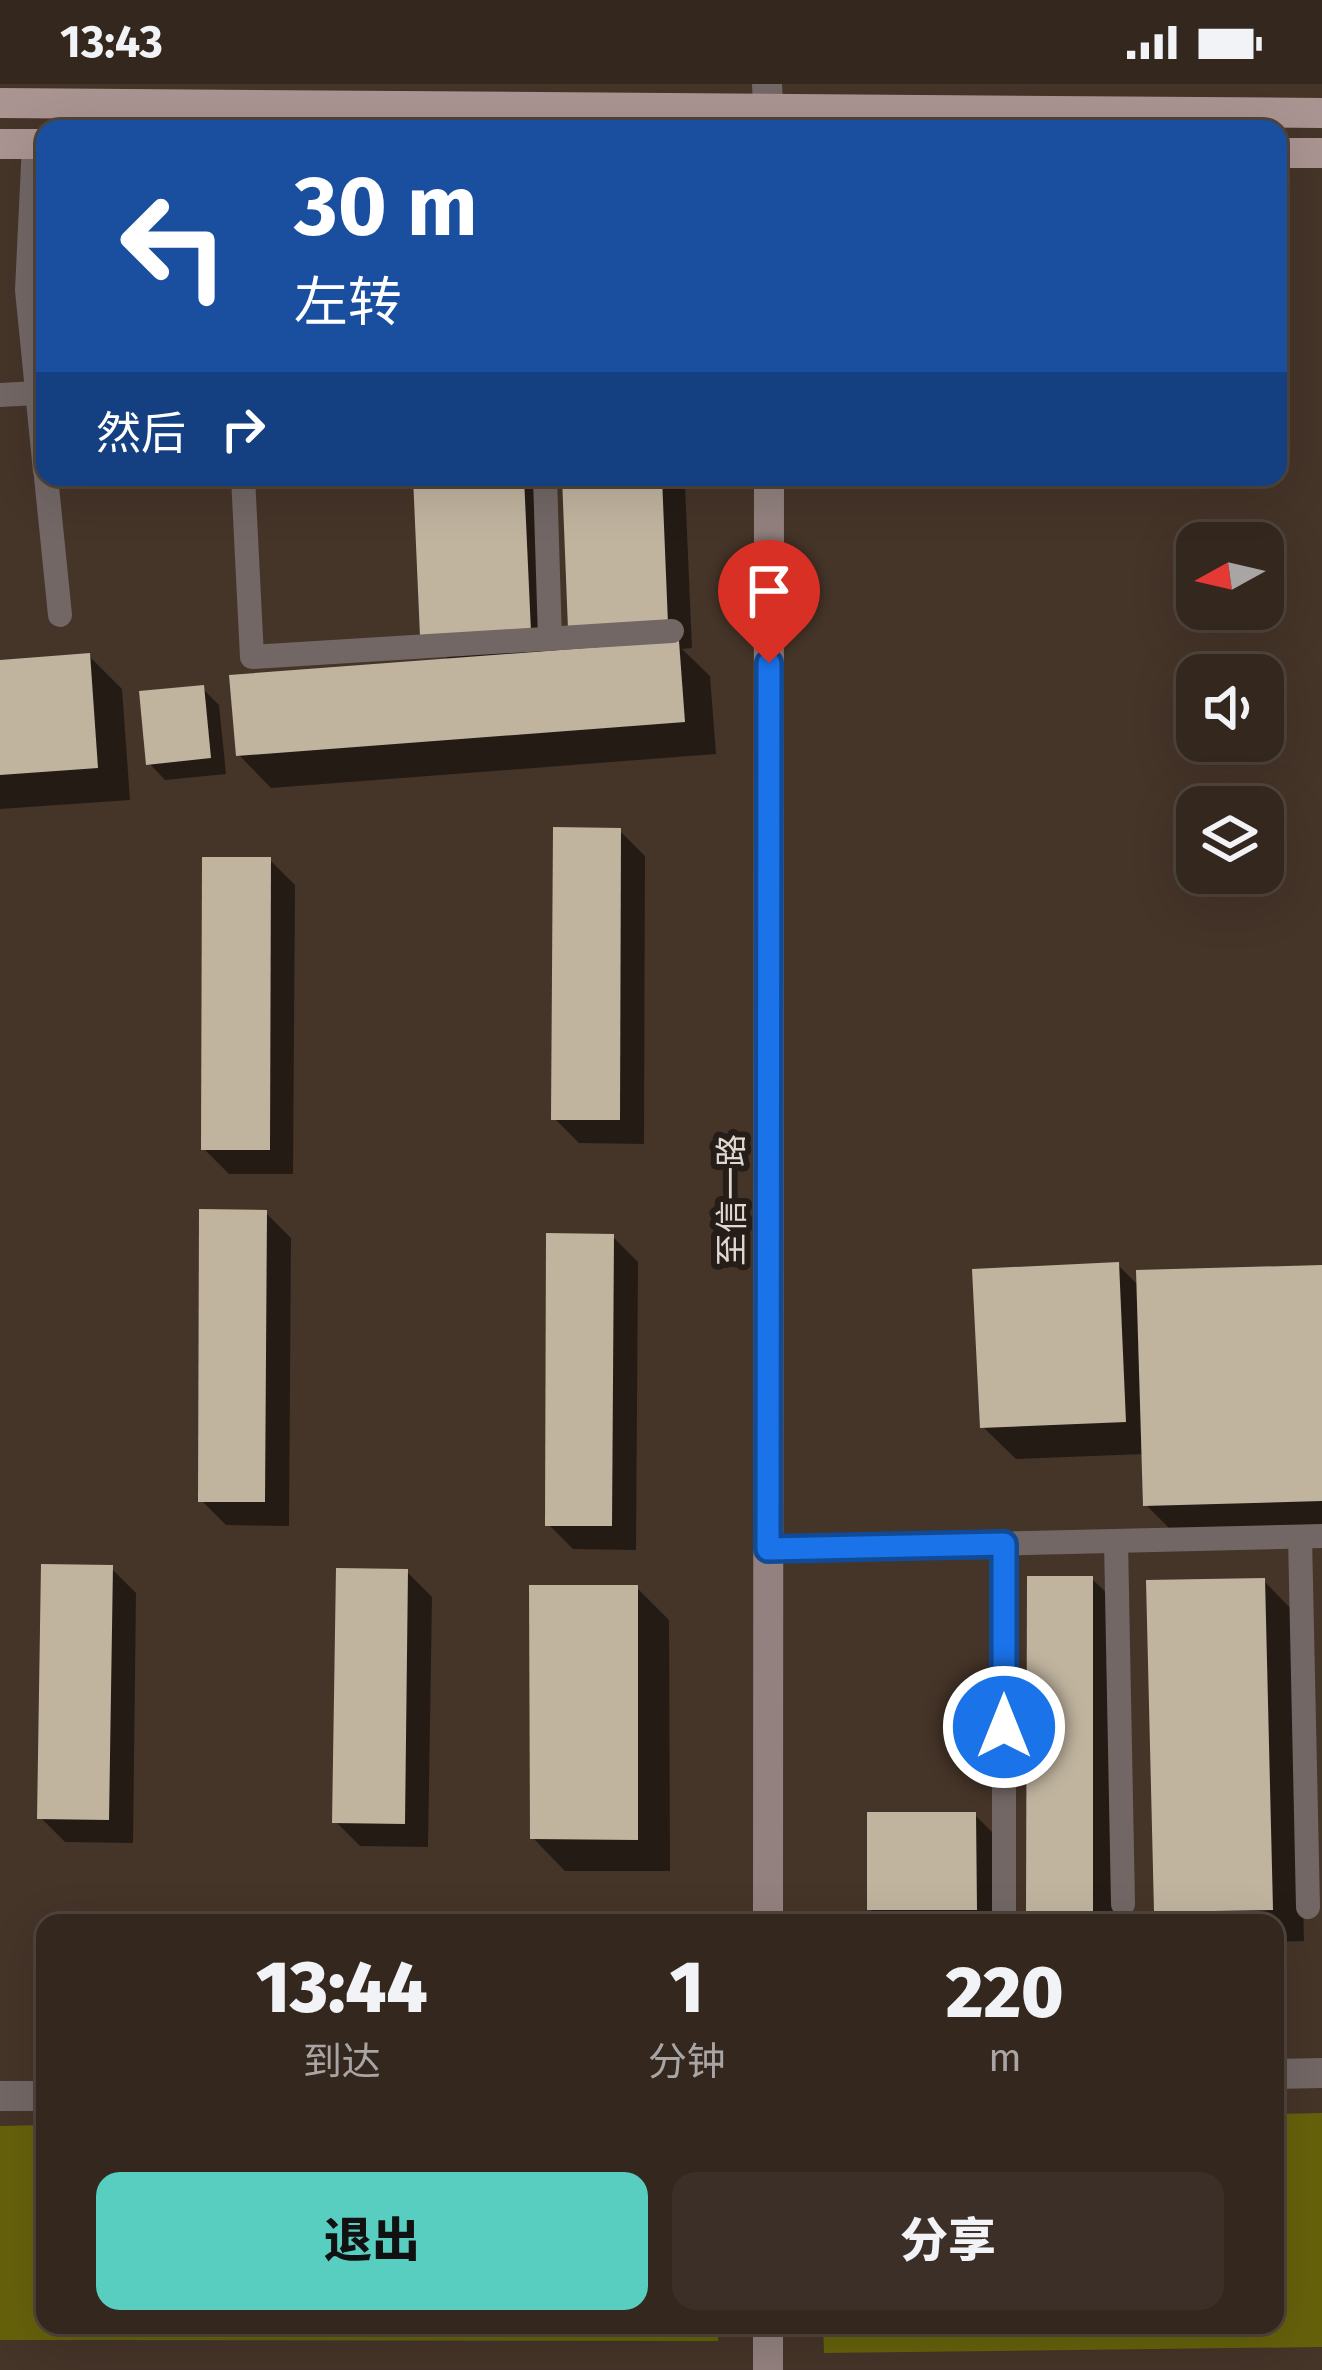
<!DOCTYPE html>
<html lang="zh">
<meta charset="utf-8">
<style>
body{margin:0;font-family:"Fira Sans","Noto Sans SC",sans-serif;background:#3c2f27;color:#f1f3f6;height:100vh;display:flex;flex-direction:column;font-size:45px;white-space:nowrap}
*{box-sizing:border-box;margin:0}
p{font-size:39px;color:#a9a5a4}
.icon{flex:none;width:66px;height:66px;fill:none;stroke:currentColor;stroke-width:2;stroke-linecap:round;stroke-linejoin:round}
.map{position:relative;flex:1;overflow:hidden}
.panel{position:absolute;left:36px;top:1830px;width:1248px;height:420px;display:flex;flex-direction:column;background:#34271e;border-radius:24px;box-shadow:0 12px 48px #0002,0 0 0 3px #4e443c}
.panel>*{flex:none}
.hud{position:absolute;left:36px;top:36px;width:1251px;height:366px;border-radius:24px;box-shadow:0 12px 48px #0002,0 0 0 3px #4e443c;background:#1a4fa0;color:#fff;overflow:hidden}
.needle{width:78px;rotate:262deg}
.buttons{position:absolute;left:1176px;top:438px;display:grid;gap:24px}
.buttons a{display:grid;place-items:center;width:108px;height:108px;border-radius:24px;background:#34271e;box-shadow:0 12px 48px #0002,0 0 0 3px #4e443c;font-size:60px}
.pin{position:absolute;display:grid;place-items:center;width:102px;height:102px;color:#fff;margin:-123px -51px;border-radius:50% 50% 50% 0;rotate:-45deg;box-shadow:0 0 12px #0007}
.pin .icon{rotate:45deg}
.me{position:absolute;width:132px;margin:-66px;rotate:0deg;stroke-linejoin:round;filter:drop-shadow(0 0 9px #0008)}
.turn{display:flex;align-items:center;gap:42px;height:252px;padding:0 60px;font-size:54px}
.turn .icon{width:156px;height:156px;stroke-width:2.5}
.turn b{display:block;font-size:84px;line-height:102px}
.then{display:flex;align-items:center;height:114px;padding:0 60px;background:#0003;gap:24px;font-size:45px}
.eta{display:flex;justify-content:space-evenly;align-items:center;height:204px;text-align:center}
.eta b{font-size:72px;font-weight:800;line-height:84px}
.cta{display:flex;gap:24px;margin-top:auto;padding:24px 60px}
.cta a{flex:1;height:138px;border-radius:24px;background:#58cec0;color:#111;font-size:48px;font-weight:800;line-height:138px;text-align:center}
.cta a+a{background:#3c2f27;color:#f1f3f6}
.status{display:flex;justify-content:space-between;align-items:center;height:84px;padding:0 60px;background:#34271e;direction:ltr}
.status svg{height:33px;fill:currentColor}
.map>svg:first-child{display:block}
.green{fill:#65610b}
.shadow{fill:#0007}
.building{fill:#c0b49f}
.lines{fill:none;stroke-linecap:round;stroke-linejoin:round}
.lane{stroke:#726765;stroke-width:24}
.street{stroke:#726765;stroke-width:30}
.secondary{stroke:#92817e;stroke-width:30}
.primary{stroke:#aa9491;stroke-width:30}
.route-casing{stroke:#114b97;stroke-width:30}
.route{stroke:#1a73e8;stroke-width:21}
.labels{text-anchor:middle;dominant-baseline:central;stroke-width:12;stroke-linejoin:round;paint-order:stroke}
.street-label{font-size:33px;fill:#e2d7d0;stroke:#251d18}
</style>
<div class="status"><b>13:43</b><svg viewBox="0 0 49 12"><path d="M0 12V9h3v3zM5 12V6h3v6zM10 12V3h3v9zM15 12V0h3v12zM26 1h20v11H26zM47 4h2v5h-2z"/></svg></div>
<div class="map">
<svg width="1322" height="2286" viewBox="0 0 1322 2286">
<rect width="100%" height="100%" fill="#453428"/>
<g class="green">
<polygon points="1322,2029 1322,2263 824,2269 823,2241 1275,2241 1275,2030"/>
<polygon points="45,2041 45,2241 719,2241 718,2257 0,2256 0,2042"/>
</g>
<g class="shadow">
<polygon points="416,393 532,393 548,409 555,569 594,566 565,393 676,393 685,402 692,564 682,565 710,592 716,670 271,704 239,671 450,577 423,551"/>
<polygon points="89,572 122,605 130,716 0,725 0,579"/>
<polygon points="202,604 219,621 226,690 165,696 149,679"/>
<polygon points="620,747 645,772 644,1060 579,1059 554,1034"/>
<polygon points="270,776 295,801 293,1090 229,1090 204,1065"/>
<polygon points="266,1129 291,1154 289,1442 226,1441 201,1416"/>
<polygon points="613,1153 638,1178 636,1466 573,1465 548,1440"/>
<polygon points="1118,1181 1140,1203 1322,1184 1322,1449 1178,1453 1146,1421 1144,1370 1016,1375 983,1343"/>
<polygon points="111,1484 136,1509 133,1759 65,1758 40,1733"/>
<polygon points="407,1488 432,1513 428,1763 360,1762 335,1737"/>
<polygon points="1092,1495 1125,1527 1125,1839 1038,1839 1029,1830"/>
<polygon points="1264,1497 1296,1530 1304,1857 1275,1858 1275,1839 1169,1839 1157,1827"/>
<polygon points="637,1504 669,1536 670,1787 565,1787 533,1754"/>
<polygon points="975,1731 1000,1756 1000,1839 884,1839 870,1825"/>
</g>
<g class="building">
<polygon points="413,393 524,393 531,548 420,552"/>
<polygon points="562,393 662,393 668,540 568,545"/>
<polygon points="679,557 685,638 236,672 229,591"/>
<polygon points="90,569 98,684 0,691 0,576"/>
<polygon points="204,601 211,674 146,681 139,607"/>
<polygon points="553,743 621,744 620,1036 551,1036"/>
<polygon points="202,773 271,773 270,1066 201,1066"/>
<polygon points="199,1125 267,1126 265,1418 198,1418"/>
<polygon points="546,1149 614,1150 612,1442 545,1442"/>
<polygon points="1119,1178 1126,1338 980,1344 972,1185"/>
<polygon points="1322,1181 1322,1417 1143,1422 1136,1186"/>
<polygon points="41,1480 113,1481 109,1736 37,1735"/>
<polygon points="336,1484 408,1485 405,1740 332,1739"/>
<polygon points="1027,1492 1093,1492 1093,1831 1026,1831"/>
<polygon points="1265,1494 1273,1826 1154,1828 1146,1496"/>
<polygon points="529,1501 638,1501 638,1756 530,1755"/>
<polygon points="867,1728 976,1728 977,1826 867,1826"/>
</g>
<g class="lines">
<g class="lane">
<polyline points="34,60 27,206 45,387"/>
<polyline points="0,311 37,309"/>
<polyline points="46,393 60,531"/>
<polyline points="243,393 252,573 672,547"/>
<polyline points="545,393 550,555"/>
<polyline points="1300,1453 1308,1823"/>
<polyline points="1116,1457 1123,1820"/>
<polyline points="768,1465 1322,1452"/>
<polyline points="1004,1827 1004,1459"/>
</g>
<g class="street">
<polyline points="767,0 769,45"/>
<polyline points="1275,1990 1322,1989"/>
<polyline points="0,2012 45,2012"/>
</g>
<g class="secondary">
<polyline points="768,1839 769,393"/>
<polyline points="768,2286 768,2241"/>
</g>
<g class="primary">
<polyline points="0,19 1322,29"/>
<polyline points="0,60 45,60"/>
<polyline points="1278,69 1322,69"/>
</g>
</g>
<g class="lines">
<defs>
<polyline id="route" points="769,579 768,1465 1004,1460 1004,1643"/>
</defs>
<use href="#route" class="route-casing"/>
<use href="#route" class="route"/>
</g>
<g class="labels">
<g class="street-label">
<text transform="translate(732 1116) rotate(-90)">至信一路</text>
</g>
</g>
</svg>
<div class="buttons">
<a><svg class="needle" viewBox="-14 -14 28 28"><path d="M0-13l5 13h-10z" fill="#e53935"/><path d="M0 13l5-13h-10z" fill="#a9a5a4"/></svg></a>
<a><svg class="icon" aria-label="sound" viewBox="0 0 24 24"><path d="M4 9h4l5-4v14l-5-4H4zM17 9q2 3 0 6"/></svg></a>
<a><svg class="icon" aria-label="layers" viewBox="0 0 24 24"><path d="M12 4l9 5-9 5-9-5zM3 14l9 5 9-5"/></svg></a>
</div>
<div class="pin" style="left:769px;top:579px;background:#d93025"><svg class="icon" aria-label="arrive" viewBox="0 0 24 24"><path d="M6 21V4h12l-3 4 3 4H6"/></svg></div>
<svg class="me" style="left:1004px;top:1643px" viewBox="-20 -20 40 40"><circle r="17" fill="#1a73e8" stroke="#fff" stroke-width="3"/><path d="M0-11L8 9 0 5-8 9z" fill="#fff"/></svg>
<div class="hud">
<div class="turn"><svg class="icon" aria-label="left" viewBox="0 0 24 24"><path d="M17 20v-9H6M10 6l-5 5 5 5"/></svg><div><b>30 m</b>左转</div></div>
<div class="then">然后<svg class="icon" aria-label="right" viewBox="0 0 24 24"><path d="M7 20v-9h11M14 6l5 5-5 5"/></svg></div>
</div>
<section class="panel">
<div class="eta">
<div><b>13:44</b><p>到达</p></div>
<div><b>1</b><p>分钟</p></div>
<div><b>220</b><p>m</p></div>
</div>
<div class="cta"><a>退出</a><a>分享</a></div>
</section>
</div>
